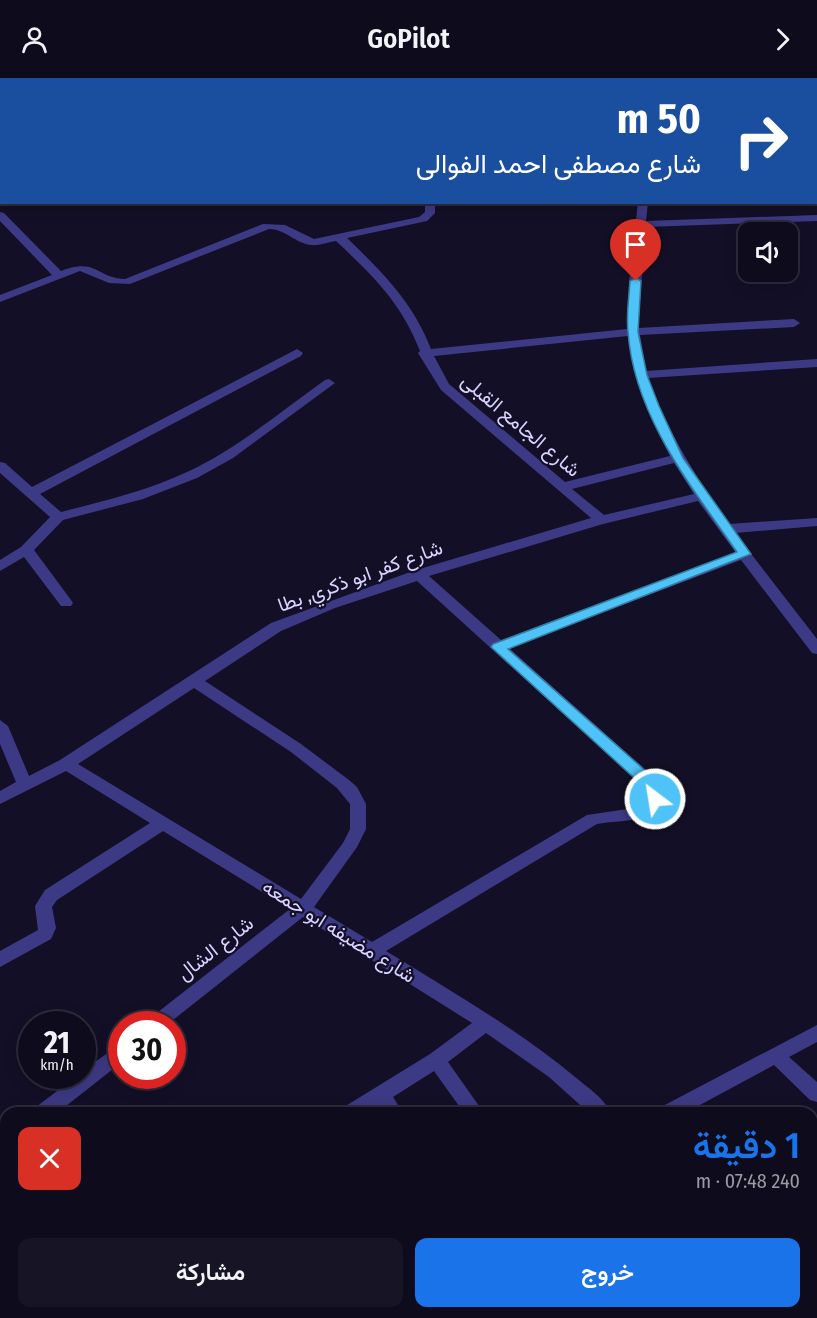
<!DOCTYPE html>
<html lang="ar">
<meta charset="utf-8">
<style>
body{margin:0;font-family:"Fira Sans Condensed",Vazirmatn,sans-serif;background:#171425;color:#f1f3f6;direction:rtl;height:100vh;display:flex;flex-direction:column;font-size:22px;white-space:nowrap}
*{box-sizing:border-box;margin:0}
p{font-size:20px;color:#9b9ba3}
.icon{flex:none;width:33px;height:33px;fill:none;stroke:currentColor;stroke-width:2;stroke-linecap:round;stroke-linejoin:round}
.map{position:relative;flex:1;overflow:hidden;direction:ltr}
.side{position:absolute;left:0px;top:1029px;width:818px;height:212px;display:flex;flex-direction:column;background:#0e0b1c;border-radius:18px 18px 0 0;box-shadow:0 3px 15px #0003,0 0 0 2px #2e2b3b;direction:rtl}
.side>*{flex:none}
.top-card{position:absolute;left:0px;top:0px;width:818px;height:126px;box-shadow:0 3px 15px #0003,0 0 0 2px #2e2b3b;direction:rtl;background:#1a4fa0;color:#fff;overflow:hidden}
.tools{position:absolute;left:738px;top:144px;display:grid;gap:12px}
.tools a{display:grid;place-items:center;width:60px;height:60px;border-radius:12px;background:#0e0b1c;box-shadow:0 3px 15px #0003,0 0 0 2px #2e2b3b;font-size:30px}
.speed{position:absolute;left:18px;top:933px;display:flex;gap:12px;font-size:30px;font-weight:700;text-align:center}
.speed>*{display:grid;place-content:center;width:78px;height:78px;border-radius:50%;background:#0e0b1c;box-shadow:0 3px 15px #0003,0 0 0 2px #2e2b3b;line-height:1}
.speed small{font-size:15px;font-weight:400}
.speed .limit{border:9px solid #d22;background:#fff;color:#111}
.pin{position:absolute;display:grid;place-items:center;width:51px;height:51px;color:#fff;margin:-62px -26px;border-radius:50% 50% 50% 0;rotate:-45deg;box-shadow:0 0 6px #0007}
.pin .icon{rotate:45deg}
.me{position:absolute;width:66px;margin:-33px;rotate:329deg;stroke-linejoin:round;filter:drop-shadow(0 0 4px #0008)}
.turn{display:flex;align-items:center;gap:21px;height:126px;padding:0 18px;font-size:27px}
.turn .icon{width:78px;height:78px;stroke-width:2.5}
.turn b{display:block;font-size:42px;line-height:51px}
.round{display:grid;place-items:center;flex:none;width:63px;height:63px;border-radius:12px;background:#171425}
.headline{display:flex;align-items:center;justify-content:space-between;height:102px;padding:0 18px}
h1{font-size:36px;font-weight:600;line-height:45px;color:#1a73e8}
.primary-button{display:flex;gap:12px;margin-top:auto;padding:12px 18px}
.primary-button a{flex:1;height:69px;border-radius:12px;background:#1a73e8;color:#fff;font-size:24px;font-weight:600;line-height:69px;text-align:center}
.primary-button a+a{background:#171425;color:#f1f3f6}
header{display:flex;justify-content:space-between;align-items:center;height:78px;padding:0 18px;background:#0e0b1c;font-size:27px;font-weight:600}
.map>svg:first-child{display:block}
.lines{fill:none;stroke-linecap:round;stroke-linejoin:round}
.minor{fill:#3d3a85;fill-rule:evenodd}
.route{fill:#4fc3f7;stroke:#337fa1;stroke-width:1.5}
.labels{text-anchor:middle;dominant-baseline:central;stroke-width:4.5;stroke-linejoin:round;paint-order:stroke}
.street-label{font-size:20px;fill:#d9d4ff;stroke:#130f26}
</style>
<header><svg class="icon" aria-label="forward" viewBox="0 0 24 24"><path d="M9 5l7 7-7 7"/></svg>GoPilot<svg class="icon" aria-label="person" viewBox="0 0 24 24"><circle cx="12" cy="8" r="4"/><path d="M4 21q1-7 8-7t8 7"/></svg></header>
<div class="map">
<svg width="817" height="1240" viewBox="0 0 817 1240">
<rect width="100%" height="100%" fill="#130f26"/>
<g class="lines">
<g class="minor">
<polygon points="50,0 60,0 61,2 51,2"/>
<polygon points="75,0 99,0 74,2"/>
<rect x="305" y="0" width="10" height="2"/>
<rect x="650" y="0" width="10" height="2"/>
<rect x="816" y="3" width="1" height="6"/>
<rect x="0" y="5" width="2" height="6"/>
<polygon points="0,19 2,19 2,26 0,25"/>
<rect x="816" y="65" width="1" height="6"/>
<polygon points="0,74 2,74 0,81"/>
<path d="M425,124H435V135L427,143L347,160C382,194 413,224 431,271L627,251L629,204L638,124H648L646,143L817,137V143L646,149L639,236V250L794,241L800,245L794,249L640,257L646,293L817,281V289L648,300C668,354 696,400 729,446L817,440V448L735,455L817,561V576L812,575L741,482L509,570L657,702L663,721C648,747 623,741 597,746L386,873C451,913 517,951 575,999C587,1009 605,1021 611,1035H589L549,999L486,955L448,984L484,1035H464L434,993L393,1019L403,1035H383L378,1028L367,1035H342L344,1029L430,976L472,945L303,839L168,946H146L149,941L290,831L163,753L57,822L52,829L56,850L51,861L0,889V873L38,852L35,828L45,812L150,745L66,693L0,726V713L16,704L0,666V642L8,648L29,698L60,682L271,545L413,493L591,440L441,312L418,275L420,273C401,224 373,198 336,163C328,164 319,168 311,167C295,165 285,151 269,151L130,206L109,205L80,193L0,224V217L52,197L0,143V134L4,135L61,193C97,179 96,200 125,201L263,146L285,147L314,161L419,139L425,134ZM628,258C635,304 649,337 670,378L565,404L449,306L434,278ZM674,385L694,416L604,437L572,411ZM698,423L736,475L501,562L429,498L603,446ZM417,503L644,709L647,720L634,730L587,737L372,864L314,829L357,769L366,751V726L357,709L349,702L301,666L205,603L281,553L335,530ZM194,610L291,674L337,710L350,726V751L343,765L301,821L78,686Z"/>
<path d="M297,271L303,275L301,278L40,416L61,434C103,423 147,413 187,394C237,371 280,334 325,302L329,301L335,305L233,380L197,400L143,421L63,442L34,472L71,522L73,525L71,528H61L24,479L0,493V482L21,469L50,439L0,395V384L5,385L32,409Z"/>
<polygon points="817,947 817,964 789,979 817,1004 817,1024 810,1022 774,987 685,1035 659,1035 661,1029"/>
<polygon points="122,965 122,984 57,1035 34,1035 36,1029 77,998 82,998 82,993"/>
<polygon points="6,1055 6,1075 0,1078 0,1058"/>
<polygon points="57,1234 79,1234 77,1240 55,1240"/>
<polygon points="313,1234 334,1234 336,1240 315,1240"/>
<polygon points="491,1234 518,1234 516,1240 489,1240"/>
<polygon points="653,1234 679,1234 677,1240 651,1240"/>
<polygon points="746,1234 768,1234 770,1240 748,1240"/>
</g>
</g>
<path class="route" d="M636,200L641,203L638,254L647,297L659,328L683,380L751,476L508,571L656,702L663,721L655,727L650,725L644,709L491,569L493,566L737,474C691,408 634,338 628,254C626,237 629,220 630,203Z"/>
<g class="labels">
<g class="street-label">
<text transform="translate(521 347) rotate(40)">شارع الجامع القبلى</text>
<text transform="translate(360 498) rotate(-20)">شارع كفر ابو ذكري, بطا</text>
<text transform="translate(339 853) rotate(32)">شارع مضيفه ابو جمعه</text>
<text transform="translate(215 870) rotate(-38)">شارع الشال</text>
</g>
</g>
</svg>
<div class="tools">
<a><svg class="icon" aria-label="sound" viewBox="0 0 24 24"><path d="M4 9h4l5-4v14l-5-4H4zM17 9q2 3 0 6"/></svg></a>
</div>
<div class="speed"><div>21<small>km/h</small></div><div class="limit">30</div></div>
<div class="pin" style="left:636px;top:203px;background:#d93025"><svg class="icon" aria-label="arrive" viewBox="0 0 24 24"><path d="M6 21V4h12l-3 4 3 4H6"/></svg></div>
<svg class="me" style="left:655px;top:721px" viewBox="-20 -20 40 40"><circle r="17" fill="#4fc3f7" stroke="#fff" stroke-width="3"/><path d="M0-11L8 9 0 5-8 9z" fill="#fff"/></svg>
<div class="top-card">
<div class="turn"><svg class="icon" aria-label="right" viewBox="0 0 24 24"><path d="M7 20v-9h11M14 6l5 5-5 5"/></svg><div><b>50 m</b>شارع مصطفى احمد الفوالى</div></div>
</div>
<section class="side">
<div class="headline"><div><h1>1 دقيقة</h1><p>240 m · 07:48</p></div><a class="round" style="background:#d93025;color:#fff"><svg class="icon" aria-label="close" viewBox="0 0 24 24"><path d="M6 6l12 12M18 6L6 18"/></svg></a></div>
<div class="primary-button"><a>خروج</a><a>مشاركة</a></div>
</section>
</div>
